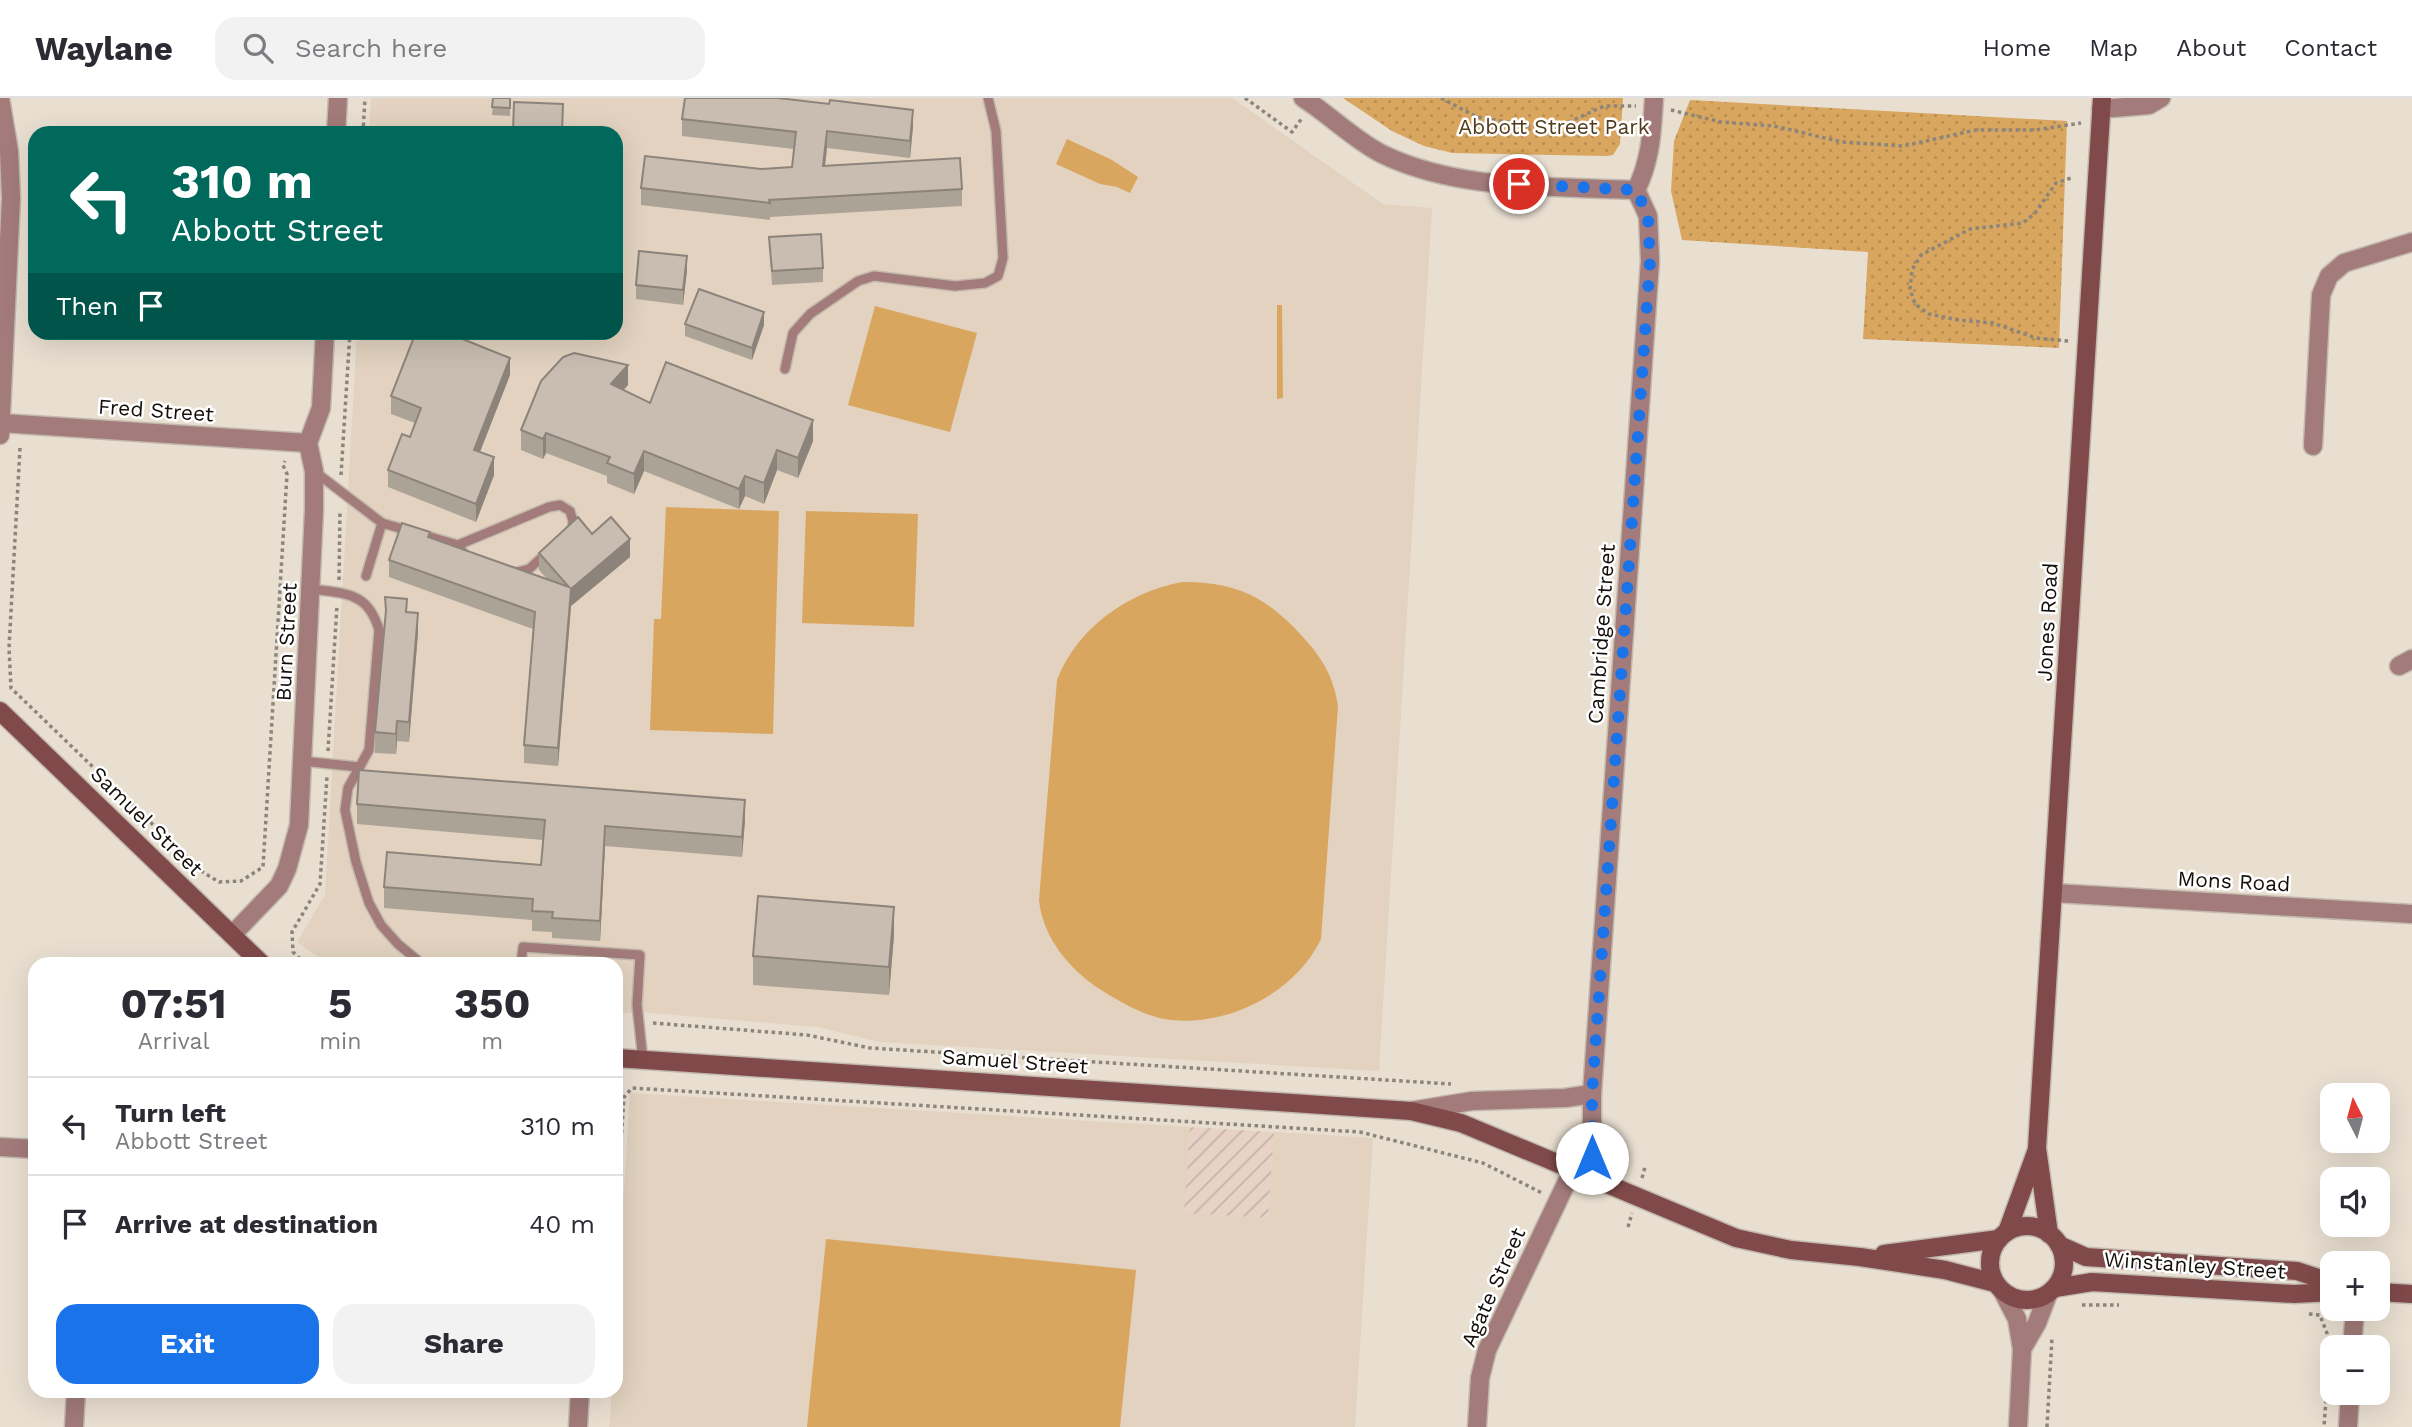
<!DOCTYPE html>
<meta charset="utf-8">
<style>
body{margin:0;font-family:"Work Sans",sans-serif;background:#f2f2f3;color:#2b2b33;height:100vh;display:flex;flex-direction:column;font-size:26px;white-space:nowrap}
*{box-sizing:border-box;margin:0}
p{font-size:23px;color:#7c7c81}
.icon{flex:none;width:38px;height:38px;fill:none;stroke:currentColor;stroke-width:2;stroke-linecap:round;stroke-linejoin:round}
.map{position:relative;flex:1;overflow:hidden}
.details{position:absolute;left:28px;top:859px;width:595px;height:441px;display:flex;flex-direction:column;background:#fff;border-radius:21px;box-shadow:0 7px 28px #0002}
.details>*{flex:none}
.banner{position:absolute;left:28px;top:28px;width:595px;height:214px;border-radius:21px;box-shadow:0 7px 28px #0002;background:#00695c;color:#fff;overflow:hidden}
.needle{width:46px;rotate:354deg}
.fabs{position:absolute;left:2320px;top:985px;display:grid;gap:14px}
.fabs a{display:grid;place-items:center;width:70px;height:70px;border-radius:14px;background:#fff;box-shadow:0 7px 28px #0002;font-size:35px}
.pin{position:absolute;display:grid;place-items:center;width:60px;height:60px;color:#fff;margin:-30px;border:4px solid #fff;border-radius:50%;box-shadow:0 2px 7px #0007}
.me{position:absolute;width:77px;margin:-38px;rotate:0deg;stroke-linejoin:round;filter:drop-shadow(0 0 5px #0008)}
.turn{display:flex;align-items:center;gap:24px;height:147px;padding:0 28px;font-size:32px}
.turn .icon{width:91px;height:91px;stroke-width:2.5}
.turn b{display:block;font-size:49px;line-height:60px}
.then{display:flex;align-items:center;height:66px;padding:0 28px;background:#0003;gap:14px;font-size:26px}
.eta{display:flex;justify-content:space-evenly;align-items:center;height:119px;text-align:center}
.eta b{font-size:42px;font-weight:700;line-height:49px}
.button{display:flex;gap:14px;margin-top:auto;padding:14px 28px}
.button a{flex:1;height:80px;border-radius:21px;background:#1a73e8;color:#fff;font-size:28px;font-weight:700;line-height:80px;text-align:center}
.button a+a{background:#f2f2f3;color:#2b2b33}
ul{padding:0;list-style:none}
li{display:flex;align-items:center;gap:21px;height:98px;padding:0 28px;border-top:2px solid #e1e1e2}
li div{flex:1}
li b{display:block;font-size:26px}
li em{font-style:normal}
header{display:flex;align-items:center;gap:42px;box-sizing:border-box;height:98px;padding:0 35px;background:#fff;border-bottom:2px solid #e1e1e2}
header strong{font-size:33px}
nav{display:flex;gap:38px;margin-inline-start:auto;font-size:24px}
.search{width:490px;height:63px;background:#f2f2f3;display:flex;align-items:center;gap:18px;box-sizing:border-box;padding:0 24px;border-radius:21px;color:#7c7c81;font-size:26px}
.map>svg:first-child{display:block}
.built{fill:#e2d2bf}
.industrial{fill:url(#industrial-furrows)}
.park{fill:url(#park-dots)}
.pitch{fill:#d9a65f}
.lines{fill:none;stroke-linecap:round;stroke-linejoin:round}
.lane-casing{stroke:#c2b9ad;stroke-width:12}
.street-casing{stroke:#c2b9ad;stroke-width:21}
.secondary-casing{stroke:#c2b9ad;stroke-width:21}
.path{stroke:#8c857b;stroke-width:3.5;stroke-dasharray:3.5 3.5;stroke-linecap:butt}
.lane{stroke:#a27b7a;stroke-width:9}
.street{stroke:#a27b7a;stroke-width:18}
.secondary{stroke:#814a4a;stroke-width:18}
.wall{fill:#aca397}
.shaded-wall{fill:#8c847b}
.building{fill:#c8bdb0;stroke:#8c847b;stroke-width:2}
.route{stroke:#1a73e8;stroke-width:12;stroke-dasharray:0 21.6}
.labels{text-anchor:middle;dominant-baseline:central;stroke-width:5;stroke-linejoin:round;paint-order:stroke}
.park-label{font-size:21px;fill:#523b1c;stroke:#fff}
.street-label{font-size:21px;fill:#120e0a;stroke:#fff}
</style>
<header>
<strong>Waylane</strong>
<div class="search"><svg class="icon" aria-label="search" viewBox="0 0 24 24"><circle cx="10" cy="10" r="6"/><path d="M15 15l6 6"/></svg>Search here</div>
<nav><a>Home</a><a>Map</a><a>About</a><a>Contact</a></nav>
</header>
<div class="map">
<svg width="2412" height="1329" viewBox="0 0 2412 1329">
<defs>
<pattern id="industrial-furrows" width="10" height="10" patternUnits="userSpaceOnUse" patternTransform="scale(1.75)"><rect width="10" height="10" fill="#e8d2c5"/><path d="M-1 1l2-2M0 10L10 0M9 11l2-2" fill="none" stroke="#c6b3a8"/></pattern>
<pattern id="park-dots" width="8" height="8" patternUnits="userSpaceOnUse" patternTransform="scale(1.75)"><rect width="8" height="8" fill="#d9a65f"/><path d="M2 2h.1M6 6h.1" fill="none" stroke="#b98e51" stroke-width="1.8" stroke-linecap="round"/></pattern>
</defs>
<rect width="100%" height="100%" fill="#e9dfd1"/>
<g class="built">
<polygon points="371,0 1232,0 1383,106 1432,110 1379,973 880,944 818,929 640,914 616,916 616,866 328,866 297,844 325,797 357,235 616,234 616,35 369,35"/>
<polygon points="630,995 1190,1029 1185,1115 1268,1120 1274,1034 1373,1040 1355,1329 609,1329 612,1293 616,1293 616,1222"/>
</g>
<polygon class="industrial" points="1190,1029 1274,1034 1268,1120 1184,1115"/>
<g class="park">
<polygon points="1343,0 1623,0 1620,46 1613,57 1607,58 1452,55 1424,48 1392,33"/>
<polygon points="1690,2 2067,23 2059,250 1863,241 1868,154 1682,142 1671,93 1674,43"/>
</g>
<g class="pitch">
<polygon points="1067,41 1112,62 1138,79 1130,95 1117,89 1100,86 1056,66"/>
<polygon points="1277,207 1282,207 1283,300 1277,301"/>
<polygon points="875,208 977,235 950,334 848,307"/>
<polygon points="666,409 779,413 773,636 650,632 654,521 661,521"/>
<polygon points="806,413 918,416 914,529 802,525"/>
<path d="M1182,484C1236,484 1265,498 1301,537C1321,558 1334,579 1338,608L1321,841C1295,896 1224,931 1164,921C1141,916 1120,904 1101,892C1069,871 1043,840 1039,802L1057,582C1077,530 1128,494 1182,484Z"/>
<polygon points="826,1141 1136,1172 1120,1329 807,1329"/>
</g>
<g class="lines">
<defs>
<g id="lane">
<polyline points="785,271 793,235 810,216 858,183 874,178 955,188 985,185 998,178 1003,160 996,33 988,0"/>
<polyline points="314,373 382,425 458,447 549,409 560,407 570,413 573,423 572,433"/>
<polyline points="458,447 467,460"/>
<polyline points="513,475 529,471 548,454"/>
<polyline points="366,478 382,425"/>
<path d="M312,491C346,496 368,494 379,532L369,652L348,690L345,712L356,764L369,805L381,827L398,846L422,866"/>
<polyline points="302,663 359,669"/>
<polyline points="521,866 523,849 640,857 637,907 643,962"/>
</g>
<g id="street">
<path d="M1303,0C1330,17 1353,41 1382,56C1458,93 1553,88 1636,92"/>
<polyline points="2101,11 2149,7 2161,0"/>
<polyline points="336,35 338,0"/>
<path d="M1636,92C1651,62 1652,33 1654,0"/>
<polyline points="1,325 308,345"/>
<polyline points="0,337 11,100 9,53 0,0"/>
<polyline points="2313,348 2321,197 2329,178 2344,165 2412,144"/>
<polyline points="2399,568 2412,561"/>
<polyline points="2054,795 2412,816"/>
<polyline points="232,837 279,788 287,771 299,727 314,412 314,373 308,345 321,310 325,234"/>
<polyline points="1411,1013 1472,1003 1565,1000 1592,996"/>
<polyline points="0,1049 35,1051"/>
<polyline points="1592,1081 1592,996 1650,163 1648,118 1636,92"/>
<polyline points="2003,1194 2017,1221 2022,1251 2018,1329"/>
<polyline points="2352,1250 2355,1211"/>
<polyline points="2022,1251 2037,1225 2048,1196"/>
<polyline points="74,1329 76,1293"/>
<polyline points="578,1329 580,1293"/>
<polyline points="1477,1329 1480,1280 1487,1252 1572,1073"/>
<polyline points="2348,1329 2350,1295"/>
</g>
<g id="secondary">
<polyline points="0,613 262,866"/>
<polyline points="616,960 1411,1013 1461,1025 1736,1140 1791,1152 1860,1159 1945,1172 1995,1185"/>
<circle cx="2027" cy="1165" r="37"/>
<polyline points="2007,1134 2036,1054"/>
<polyline points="2049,1136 2037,1050 2102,0"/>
<polyline points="2059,1147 2086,1159 2297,1173 2333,1185"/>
<polyline points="1884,1156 1999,1141"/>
<polyline points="2055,1190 2092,1184 2294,1196 2333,1194"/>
<polyline points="2378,1194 2412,1196"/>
</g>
</defs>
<use href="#lane" class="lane-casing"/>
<use href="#street" class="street-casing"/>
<use href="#secondary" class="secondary-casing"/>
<g class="path">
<polyline points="1245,0 1292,34 1302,20"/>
<polyline points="1441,0 1477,19 1530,28 1567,25 1604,8 1636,8"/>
<polyline points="1671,12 1721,24 1774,28 1842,44 1903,48 1976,32 2036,32 2081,25"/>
<polyline points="363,35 365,0"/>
<polyline points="2068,243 2036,240 1993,225 1958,222 1929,216 1915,206 1910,191 1912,172 1921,157 1970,131 2023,125 2035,115 2056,85 2071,80"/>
<polyline points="20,350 9,550 11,590 201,773 219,784 241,783 263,769 287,376 283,367 285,363"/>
<polyline points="341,377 350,234"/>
<polyline points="339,482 340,413"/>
<polyline points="328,653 337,507"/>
<polyline points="305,866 293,854 292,834 320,786 327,678"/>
<polyline points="653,925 807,937 870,950 1451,986"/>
<polyline points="1642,1080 1645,1069"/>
<polyline points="616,1119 624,999 632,990 1360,1034 1483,1065 1542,1095"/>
<polyline points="1628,1129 1632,1115"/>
<polyline points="2082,1207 2119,1207"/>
<polyline points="2309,1216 2320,1217 2330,1243 2324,1329"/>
<polyline points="2047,1329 2052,1240"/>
</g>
<use href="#lane" class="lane"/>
<use href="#street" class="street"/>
<use href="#secondary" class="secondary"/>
</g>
<g class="wall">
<polygon points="493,0 510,0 510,18 492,17"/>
<polygon points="514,4 562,35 513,35"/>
<polygon points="682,21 913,28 910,60 827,50 825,67 962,91 962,108 770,119 770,122 641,107 641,90 761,71 792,69 794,51 682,38"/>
<polygon points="769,139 823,170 823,184 772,187"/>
<polygon points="687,172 683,207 636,201 636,187"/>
<polygon points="685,226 764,227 752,262 685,238"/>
<polygon points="510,277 480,354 494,377 476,424 388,389 388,372 410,339 415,325 391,316 391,298"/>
<polygon points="628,287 623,292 650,305 813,343 798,380 777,372 764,406 745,398 739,411 644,373 634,396 607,385 607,378 546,355 543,361 521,352 521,332"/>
<polygon points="592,436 630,459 571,508 558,668 524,665 524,647 533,531 389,479 389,462 430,439 547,481 539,472 539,455"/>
<polygon points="385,499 407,514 418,535 409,644 397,643 396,656 375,655 375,634 385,521"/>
<polygon points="357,706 745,722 742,759 605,748 600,843 552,840 552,834 532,833 532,822 384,810 384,789 541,767 543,742 357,726"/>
<polygon points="894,837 889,897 753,887 753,858"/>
</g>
<g class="shaded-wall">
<polygon points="913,12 913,28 910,60 910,43"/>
<polygon points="827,33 827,50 823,84 823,68"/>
<polygon points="687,158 687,172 683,207 683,192"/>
<polygon points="764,214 764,227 752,262 752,250"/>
<polygon points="510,260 510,277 474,369 474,352"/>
<polygon points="628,267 628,287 611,306 611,286"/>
<polygon points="813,322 813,343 798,380 798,360"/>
<polygon points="546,335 546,355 543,361 543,341"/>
<polygon points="777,352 777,372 764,406 764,385"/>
<polygon points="644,353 644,373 634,396 634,376"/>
<polygon points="494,359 494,377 476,424 476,406"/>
<polygon points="745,378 745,398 739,411 739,391"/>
<polygon points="630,441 630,459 571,508 558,668 558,650 571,491"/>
<polygon points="418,515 418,535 409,644 409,624"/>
<polygon points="397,623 397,643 396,656 396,636"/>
<polygon points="745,702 745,722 742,759 742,739"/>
<polygon points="605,728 605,748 600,843 600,823"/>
<polygon points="894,809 894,837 889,897 889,869"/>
</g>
<g class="building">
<polygon points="493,0 510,0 510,10 492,9"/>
<polygon points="685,0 778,0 829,6 830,2 913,12 910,43 827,33 823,68 960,60 962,91 769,102 770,105 641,90 645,58 761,71 792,69 796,34 682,21"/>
<polygon points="514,4 563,6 562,35 513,33"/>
<polygon points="821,136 823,170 772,173 769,139"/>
<polygon points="639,153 687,158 683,192 636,187"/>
<polygon points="699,191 764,214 752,250 685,226"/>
<polygon points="416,234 445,234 510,260 474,352 494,359 476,406 388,372 402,336 410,339 421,310 391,298"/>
<polygon points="574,255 628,267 611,286 650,305 666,264 813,322 798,360 777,352 764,385 745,378 739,391 644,353 634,376 607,365 610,359 546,335 543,341 521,332 541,283 563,259"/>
<polygon points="578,419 592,436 611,419 630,441 571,491 558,650 524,647 535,514 389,462 402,425 430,434 428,439 569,489 539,455"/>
<polygon points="385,499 407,501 406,514 418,515 409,624 397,623 396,636 375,634 386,512"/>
<polygon points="359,672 745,702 742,739 605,728 600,823 552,820 553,814 532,813 533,801 384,789 387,754 541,767 545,722 357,706"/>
<polygon points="758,798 894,809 889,869 753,858"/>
</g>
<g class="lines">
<polyline class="route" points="1519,86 1636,92 1648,118 1650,163 1592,996 1592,1060"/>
</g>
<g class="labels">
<g class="park-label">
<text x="1554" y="28">Abbott Street Park</text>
</g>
<g class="street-label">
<text transform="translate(156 312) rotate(4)">Fred Street</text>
<text transform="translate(2047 524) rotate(-87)">Jones Road</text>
<text transform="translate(1601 536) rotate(-86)">Cambridge Street</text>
<text transform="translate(286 544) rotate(-87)">Burn Street</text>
<text transform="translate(147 723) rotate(44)">Samuel Street</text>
<text transform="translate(2234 783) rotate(3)">Mons Road</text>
<text transform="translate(1015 963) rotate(4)">Samuel Street</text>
<text transform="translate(2195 1167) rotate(4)">Winstanley Street</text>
<text transform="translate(1493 1189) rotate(-66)">Agate Street</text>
</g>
</g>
</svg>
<div class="fabs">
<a><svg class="needle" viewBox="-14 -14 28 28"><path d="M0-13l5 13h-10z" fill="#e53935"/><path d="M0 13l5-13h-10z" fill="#7c7c81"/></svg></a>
<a><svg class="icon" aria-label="sound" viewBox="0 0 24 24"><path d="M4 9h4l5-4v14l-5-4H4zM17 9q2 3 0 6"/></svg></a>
<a>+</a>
<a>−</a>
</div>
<div class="pin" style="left:1519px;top:86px;background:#d93025"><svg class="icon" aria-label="arrive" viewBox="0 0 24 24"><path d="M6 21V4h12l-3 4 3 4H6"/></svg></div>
<svg class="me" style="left:1592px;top:1060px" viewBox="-20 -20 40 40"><circle r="19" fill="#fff"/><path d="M0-13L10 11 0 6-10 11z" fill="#1a73e8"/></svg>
<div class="banner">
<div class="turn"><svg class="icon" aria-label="left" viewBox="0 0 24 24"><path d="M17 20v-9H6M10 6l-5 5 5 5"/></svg><div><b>310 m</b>Abbott Street</div></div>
<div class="then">Then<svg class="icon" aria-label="arrive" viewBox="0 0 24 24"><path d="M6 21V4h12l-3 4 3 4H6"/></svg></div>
</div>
<section class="details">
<div class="eta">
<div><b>07:51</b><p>Arrival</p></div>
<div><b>5</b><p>min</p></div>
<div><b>350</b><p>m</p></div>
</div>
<ul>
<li><svg class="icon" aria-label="left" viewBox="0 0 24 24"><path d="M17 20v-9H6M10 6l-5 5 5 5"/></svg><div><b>Turn left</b><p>Abbott Street</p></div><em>310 m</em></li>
<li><svg class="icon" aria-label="arrive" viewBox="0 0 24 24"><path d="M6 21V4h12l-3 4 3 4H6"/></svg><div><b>Arrive at destination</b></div><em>40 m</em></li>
</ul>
<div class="button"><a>Exit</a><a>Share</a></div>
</section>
</div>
